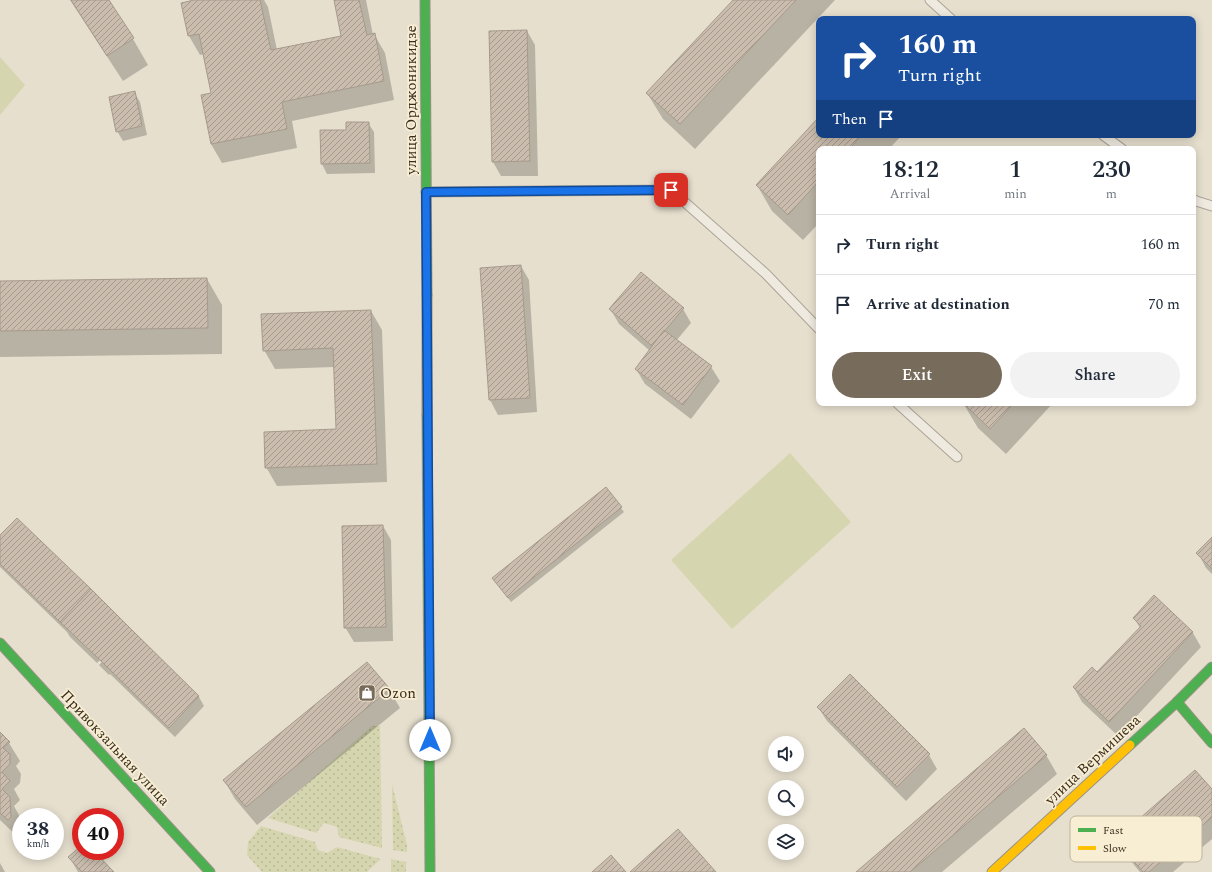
<!DOCTYPE html>
<meta charset="utf-8">
<style>
body{margin:0;font-family:Spectral,serif;background:#f2f2f3;color:#1f2937;height:100vh;display:flex;flex-direction:column;font-size:15px;white-space:nowrap}
*{box-sizing:border-box;margin:0}
p{font-size:13px;color:#747a83}
.icon{flex:none;width:22px;height:22px;fill:none;stroke:currentColor;stroke-width:2;stroke-linecap:round;stroke-linejoin:round}
.map{position:relative;flex:1;overflow:hidden}
.side{position:absolute;left:816px;top:146px;width:380px;height:260px;display:flex;flex-direction:column;background:#fff;border-radius:8px;box-shadow:0 2px 10px #0003}
.side>*{flex:none}
.top-card{position:absolute;left:816px;top:16px;width:380px;height:122px;border-radius:8px;box-shadow:0 2px 10px #0003;background:#1a4fa0;color:#fff;overflow:hidden}
.controls{position:absolute;left:768px;top:736px;display:grid;gap:8px}
.controls a{display:grid;place-items:center;width:36px;height:36px;border-radius:50%;background:#fff;box-shadow:0 2px 10px #0003;font-size:20px}
.speed{position:absolute;left:12px;top:808px;display:flex;gap:8px;font-size:20px;font-weight:700;text-align:center}
.speed>*{display:grid;place-content:center;width:52px;height:52px;border-radius:50%;background:#fff;box-shadow:0 2px 10px #0003;line-height:1}
.speed small{font-size:10px;font-weight:400}
.speed .limit{border:6px solid #d22;background:#fff;color:#111}
.pin{position:absolute;display:grid;place-items:center;width:34px;height:34px;color:#fff;margin:-17px;border-radius:8px;box-shadow:0 2px 6px #0006}
.me{position:absolute;width:44px;margin:-22px;rotate:0deg;stroke-linejoin:round;filter:drop-shadow(0 0 3px #0008)}
.turn{display:flex;align-items:center;gap:14px;height:84px;padding:0 16px;font-size:18px}
.turn .icon{width:52px;height:52px;stroke-width:2.5}
.turn b{display:block;font-size:28px;line-height:34px}
.then{display:flex;align-items:center;height:38px;padding:0 16px;background:#0003;gap:8px;font-size:15px}
.eta{display:flex;justify-content:space-evenly;align-items:center;height:68px;text-align:center}
.eta b{font-size:24px;font-weight:600;line-height:28px}
.button{display:flex;gap:8px;margin-top:auto;padding:8px 16px}
.button a{flex:1;height:46px;border-radius:24px;background:#776b5c;color:#fff;font-size:16px;font-weight:600;line-height:46px;text-align:center}
.button a+a{background:#f2f2f3;color:#1f2937}
ul{padding:0;list-style:none}
li{display:flex;align-items:center;gap:12px;height:60px;padding:0 16px;border-top:1px solid #e0e1e3}
li div{flex:1}
li b{display:block;font-size:15px}
li em{font-style:normal}
.map>svg:first-child{display:block}
.grass{fill:url(#grass-dots)}
.garden{fill:#d5d6af}
.shadow{fill:#0003}
.building{fill:url(#building-hatch);stroke:#a69a8d}
.lines{fill:none;stroke-linecap:round;stroke-linejoin:round}
.lane-casing{stroke:#aba497;stroke-width:11}
.fast-casing{stroke:#9b9386;stroke-width:11}
.slow-casing{stroke:#9b9386;stroke-width:11}
.lane{stroke:#eeeae0;stroke-width:9}
.fast{stroke:#4caf50;stroke-width:9}
.slow{stroke:#ffc107;stroke-width:9}
.route-casing{stroke:#114b97;stroke-width:10}
.route{stroke:#1a73e8;stroke-width:7}
.labels{text-anchor:middle;dominant-baseline:central;stroke-width:3.5;stroke-linejoin:round;paint-order:stroke}
.street-label{font-size:15px;fill:#3b2c1e;stroke:#f7eed3}
.poi-label{font-size:15px;fill:#3b2c1e;stroke:#f7eed3;text-anchor:start}
.key{fill:#f7eed3;stroke:#bfb49d;stroke-width:1}
.key-label{font-size:11px;fill:#3b2c1e}
</style>
<div class="map">
<svg width="1212" height="872" viewBox="0 0 1212 872">
<defs>
<pattern id="grass-dots" width="8" height="8" patternUnits="userSpaceOnUse"><rect width="8" height="8" fill="#d5d6af"/><path d="M2 2h.1M6 6h.1" fill="none" stroke="#b8b896" stroke-width="1.8" stroke-linecap="round"/></pattern>
<pattern id="building-hatch" width="6" height="6" patternUnits="userSpaceOnUse"><rect width="6" height="6" fill="#cabdae"/><path d="M-1 1l2-2M0 6l6-6M5 7l2-2" fill="none" stroke="#a59a8d"/></pattern>
</defs>
<rect width="100%" height="100%" fill="#e6dfce"/>
<g class="grass">
<polygon points="372,726 380,726 382,848 339,837 337,827 324,823 316,833 268,818"/>
<polygon points="392,784 407,845 407,852 393,850"/>
<polygon points="261,826 315,842 318,850 327,853 337,847 381,859 367,872 262,872 247,855 248,842"/>
<polygon points="391,859 406,862 406,872 391,872"/>
</g>
<g class="garden">
<polygon points="0,57 25,85 0,115"/>
<polygon points="790,453 851,522 732,629 671,560"/>
</g>
<g class="shadow">
<polygon points="70,0 108,0 133,39 148,65 123,81"/>
<polygon points="199,0 264,0 268,7 277,50 342,36 335,0 366,0 373,35 374,34 385,53 394,100 292,121 297,148 222,163 211,144 212,94 204,54 200,55 189,36"/>
<polygon points="734,0 835,0 695,149 663,119 647,93"/>
<polygon points="527,31 535,45 538,176 501,176 493,162 490,32"/>
<polygon points="134,92 140,102 147,135 123,141 117,131"/>
<polygon points="819,119 819,135 902,135 889,149 819,149 819,223 803,240 772,211 757,185"/>
<polygon points="368,123 374,132 375,173 327,174 322,164 321,131 347,131"/>
<polygon points="521,266 529,280 537,412 498,415 490,400 481,269"/>
<polygon points="207,279 222,305 222,354 0,357 0,282"/>
<polygon points="683,309 691,323 676,341 711,367 720,381 691,419 645,384 636,369 650,351 619,324 611,310"/>
<polygon points="371,311 382,330 387,482 277,486 266,467 337,430 334,367 275,369 264,350"/>
<polygon points="963,403 1053,403 1006,454 978,428"/>
<polygon points="606,489 624,512 511,602 496,582"/>
<polygon points="383,526 391,540 393,641 354,642 345,627"/>
<polygon points="0,537 91,590 199,697 204,706 175,737 110,674 109,675 99,665 130,633 129,632 97,663 70,637 67,632 0,567"/>
<polygon points="1212,539 1212,574 1206,568 1198,553"/>
<polygon points="1154,597 1193,633 1201,647 1118,736 1082,702 1074,688 1097,673 1140,628 1134,618"/>
<polygon points="389,689 400,708 257,825 235,799 224,780"/>
<polygon points="818,707 929,755 937,769 906,801 827,721"/>
<polygon points="0,733 9,743 20,761 16,766 21,774 20,783 14,789 20,800 14,806 20,817 21,836 19,838 0,820"/>
<polygon points="1046,755 1057,774 942,872 858,872"/>
<polygon points="1212,791 1212,839 1173,872 1140,872 1125,854 1117,840"/>
<polygon points="81,847 81,851 93,851 112,872 78,872 70,858"/>
<polygon points="0,863 5,872 0,872"/>
</g>
<g class="building">
<polygon points="71,0 109,0 134,38 107,56"/>
<polygon points="194,0 260,0 271,50 341,36 334,0 359,0 367,35 375,33 384,81 282,102 287,129 211,144 201,95 211,93 199,34 188,36 181,3"/>
<polygon points="733,0 796,0 680,124 646,93"/>
<polygon points="527,30 530,161 492,162 489,31"/>
<polygon points="135,91 142,126 116,132 109,97"/>
<polygon points="819,117 819,135 862,135 849,149 819,149 819,181 788,215 756,185"/>
<polygon points="346,122 369,122 370,163 321,164 320,130 346,130"/>
<polygon points="521,265 530,398 489,400 480,268"/>
<polygon points="641,272 684,308 652,346 609,309"/>
<polygon points="207,278 208,328 0,331 0,281"/>
<polygon points="371,310 377,464 265,468 264,432 336,429 333,348 263,351 261,314"/>
<polygon points="664,330 712,366 683,405 635,369"/>
<polygon points="963,403 1014,403 990,429"/>
<polygon points="606,487 622,507 508,598 492,578"/>
<polygon points="17,518 91,589 60,622 0,564 0,535"/>
<polygon points="383,525 386,627 344,628 342,526"/>
<polygon points="1212,537 1212,569 1196,553"/>
<polygon points="91,589 132,630 101,661 60,622"/>
<polygon points="1154,595 1193,632 1109,722 1073,687 1092,667 1097,672 1141,626 1133,618"/>
<polygon points="132,630 199,696 169,728 101,661"/>
<polygon points="367,662 390,689 246,807 223,780"/>
<polygon points="850,674 930,754 897,787 817,707"/>
<polygon points="1024,728 1047,755 910,872 856,872"/>
<polygon points="0,732 10,742 3,748 10,754 10,764 2,772 10,781 2,789 10,797 11,817 8,820 0,813"/>
<polygon points="1195,770 1212,789 1212,817 1149,872 1143,872 1115,840"/>
<polygon points="678,829 716,872 630,872"/>
<polygon points="81,846 81,851 94,851 114,872 82,872 68,857"/>
<polygon points="611,855 626,872 592,872"/>
</g>
<g class="lines">
<defs>
<g id="lane">
<polyline points="930,0 951,19"/>
<polyline points="1103,135 1122,149"/>
<polyline points="426,192 671,190 766,274 819,329"/>
<polyline points="1193,199 1196,201 1212,206"/>
<polyline points="897,403 957,457"/>
</g>
<g id="fast">
<polyline points="425,0 427,295"/>
<polyline points="427,415 430,872"/>
<polyline points="0,643 210,872"/>
<polyline points="1177,702 1212,743"/>
<polyline points="1130,745 1177,702 1212,667"/>
</g>
<g id="slow">
<polyline points="427,295 427,415"/>
<polyline points="992,872 1130,745"/>
</g>
</defs>
<use href="#lane" class="lane-casing"/>
<use href="#fast" class="fast-casing"/>
<use href="#slow" class="slow-casing"/>
<use href="#lane" class="lane"/>
<use href="#fast" class="fast"/>
<use href="#slow" class="slow"/>
</g>
<g class="lines">
<defs>
<polyline id="route" points="430,740 426,192 671,190"/>
</defs>
<use href="#route" class="route-casing"/>
<use href="#route" class="route"/>
</g>
<defs>
<symbol id="shop-square" viewBox="-11 -11 22 22"><rect x="-9" y="-9" width="18" height="18" rx="4" fill="#776b5c" stroke="#f7eed3"/><path d="M-5-2.5h2.3a2.7 3.5 0 0 1 5.4 0H5L5.5 6h-11ZM-1.5-2.5h3a1.5 2.3 0 0 0-3 0Z" fill="#fff"/></symbol>
</defs>
<g fill-rule="evenodd">
<use href="#shop-square" x="357" y="683" width="20" height="20"/>
</g>
<g class="labels">
<g class="street-label">
<text transform="translate(411 100) rotate(-90)">улица Орджоникидзе</text>
<text transform="translate(115 748) rotate(47)">Привокзальная улица</text>
<text transform="translate(1093 760) rotate(-43)">улица Вермишева</text>
</g>
<g class="poi-label">
<text x="380" y="693">Ozon</text>
</g>
</g>
<rect x="1070" y="816" width="132" height="46" rx="6" class="key"/>
<rect x="1078" y="828" width="18" height="4" fill="#4caf50"/>
<rect x="1078" y="846" width="18" height="4" fill="#ffc107"/>
<g class="key-label">
<text x="1103" y="834">Fast</text>
<text x="1103" y="852">Slow</text>
</g>
</svg>
<div class="controls">
<a><svg class="icon" aria-label="sound" viewBox="0 0 24 24"><path d="M4 9h4l5-4v14l-5-4H4zM17 9q2 3 0 6"/></svg></a>
<a><svg class="icon" aria-label="search" viewBox="0 0 24 24"><circle cx="10" cy="10" r="6"/><path d="M15 15l6 6"/></svg></a>
<a><svg class="icon" aria-label="layers" viewBox="0 0 24 24"><path d="M12 4l9 5-9 5-9-5zM3 14l9 5 9-5"/></svg></a>
</div>
<div class="speed"><div>38<small>km/h</small></div><div class="limit">40</div></div>
<div class="pin" style="left:671px;top:190px;background:#d93025"><svg class="icon" aria-label="arrive" viewBox="0 0 24 24"><path d="M6 21V4h12l-3 4 3 4H6"/></svg></div>
<svg class="me" style="left:430px;top:740px" viewBox="-20 -20 40 40"><circle r="19" fill="#fff"/><path d="M0-13L10 11 0 6-10 11z" fill="#1a73e8"/></svg>
<div class="top-card">
<div class="turn"><svg class="icon" aria-label="right" viewBox="0 0 24 24"><path d="M7 20v-9h11M14 6l5 5-5 5"/></svg><div><b>160 m</b>Turn right</div></div>
<div class="then">Then<svg class="icon" aria-label="arrive" viewBox="0 0 24 24"><path d="M6 21V4h12l-3 4 3 4H6"/></svg></div>
</div>
<section class="side">
<div class="eta">
<div><b>18:12</b><p>Arrival</p></div>
<div><b>1</b><p>min</p></div>
<div><b>230</b><p>m</p></div>
</div>
<ul>
<li><svg class="icon" aria-label="right" viewBox="0 0 24 24"><path d="M7 20v-9h11M14 6l5 5-5 5"/></svg><div><b>Turn right</b></div><em>160 m</em></li>
<li><svg class="icon" aria-label="arrive" viewBox="0 0 24 24"><path d="M6 21V4h12l-3 4 3 4H6"/></svg><div><b>Arrive at destination</b></div><em>70 m</em></li>
</ul>
<div class="button"><a>Exit</a><a>Share</a></div>
</section>
</div>
